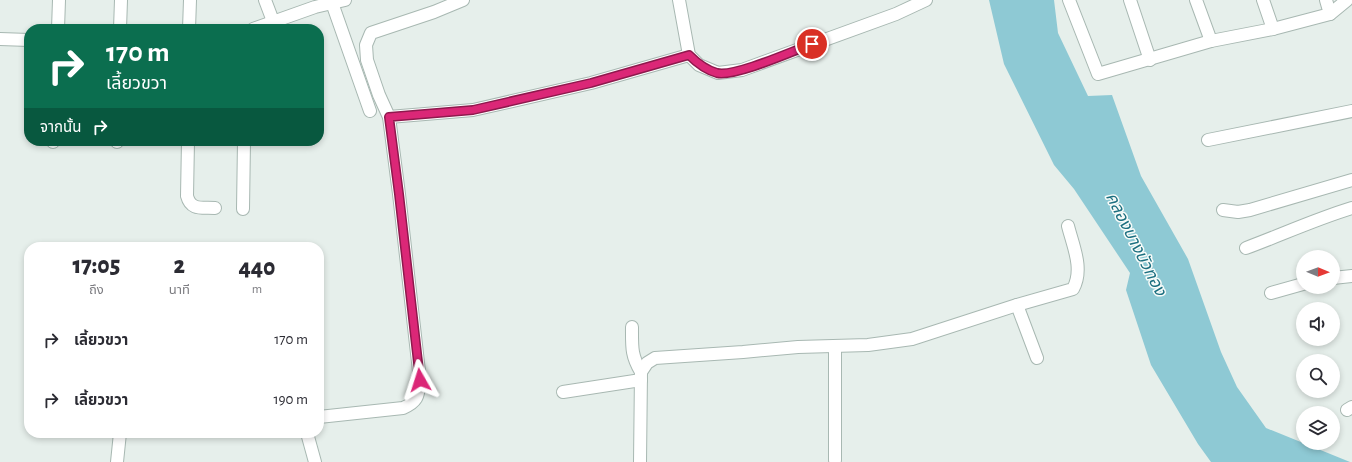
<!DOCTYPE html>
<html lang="th">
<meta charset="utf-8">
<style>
body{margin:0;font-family:"Alegreya Sans","Noto Sans Thai",sans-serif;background:#f7f7f7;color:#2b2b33;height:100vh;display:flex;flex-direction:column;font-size:15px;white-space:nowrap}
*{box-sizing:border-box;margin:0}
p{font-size:13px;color:#7c7c81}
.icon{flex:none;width:22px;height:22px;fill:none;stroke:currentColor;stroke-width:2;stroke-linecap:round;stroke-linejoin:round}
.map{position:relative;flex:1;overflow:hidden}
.sheet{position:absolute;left:24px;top:242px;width:300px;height:196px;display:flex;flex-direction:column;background:#fff;border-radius:16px;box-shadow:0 2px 6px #0003}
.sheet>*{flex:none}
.guide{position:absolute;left:24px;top:24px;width:300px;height:122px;border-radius:16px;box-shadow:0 2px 6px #0003;background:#0b6e4f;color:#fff;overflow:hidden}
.needle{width:26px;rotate:91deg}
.fabs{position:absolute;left:1296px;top:250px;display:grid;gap:8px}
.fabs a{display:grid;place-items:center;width:44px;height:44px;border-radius:50%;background:#fff;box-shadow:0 2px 6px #0003;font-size:20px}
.pin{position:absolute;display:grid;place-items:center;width:34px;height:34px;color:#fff;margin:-17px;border:2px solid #fff;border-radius:50%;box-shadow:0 1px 4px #0007}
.me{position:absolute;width:44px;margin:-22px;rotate:354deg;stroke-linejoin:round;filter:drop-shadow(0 0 3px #0008)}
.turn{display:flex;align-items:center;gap:14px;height:84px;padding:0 16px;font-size:18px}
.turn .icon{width:52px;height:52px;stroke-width:2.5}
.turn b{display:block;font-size:28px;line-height:34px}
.then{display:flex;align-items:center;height:38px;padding:0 16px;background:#0003;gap:8px;font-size:15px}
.eta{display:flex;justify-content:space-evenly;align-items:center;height:68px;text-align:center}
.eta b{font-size:24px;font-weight:800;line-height:28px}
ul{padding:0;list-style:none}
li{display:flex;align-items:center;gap:12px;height:60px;padding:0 16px}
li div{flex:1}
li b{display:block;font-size:15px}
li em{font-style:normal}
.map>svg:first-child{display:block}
.water{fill:#8ec9d4}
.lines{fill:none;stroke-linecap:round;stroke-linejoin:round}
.minor-casing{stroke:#a8b8b2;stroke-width:14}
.minor{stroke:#fff;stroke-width:12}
.route-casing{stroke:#8e194d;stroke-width:10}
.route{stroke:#db2777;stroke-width:7}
.labels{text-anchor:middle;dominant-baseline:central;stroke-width:3;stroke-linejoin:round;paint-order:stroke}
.water-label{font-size:17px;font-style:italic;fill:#1c6f80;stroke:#f7fbf9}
</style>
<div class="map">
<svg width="1352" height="462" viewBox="0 0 1352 462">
<rect width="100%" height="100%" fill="#e6efeb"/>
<polygon class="water" points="989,0 1054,0 1058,33 1088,96 1112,95 1141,176 1188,259 1221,352 1237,387 1266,428 1350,462 1211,462 1198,444 1151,365 1126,290 1130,273 1074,189 1054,165 1004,64"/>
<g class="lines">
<defs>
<g id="minor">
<polyline points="265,0 276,29"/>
<polyline points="331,0 370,111"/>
<polyline points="679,0 689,55 699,65 718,73 742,70 896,14 926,0"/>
<polyline points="1069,0 1098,74 1211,41"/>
<polyline points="1130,0 1150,60"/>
<polyline points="1196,0 1211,41 1273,29 1330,14 1326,0"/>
<polyline points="1263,0 1273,29"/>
<polyline points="1330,14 1347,0"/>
<polyline points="58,29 59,0"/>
<polyline points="120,29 121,0"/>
<polyline points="189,29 190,0"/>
<polyline points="253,29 315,7 345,0"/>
<polyline points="0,39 29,40"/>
<polyline points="389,117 473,110 591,83 689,55"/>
<polyline points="1208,140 1352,111"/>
<path d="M188,141L187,196C191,211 202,207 215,208"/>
<polyline points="53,142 53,141"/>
<polyline points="117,142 117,141"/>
<polyline points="243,209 244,141"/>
<polyline points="1223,210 1238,212 1250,210 1352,180"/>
<path d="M1246,248C1281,235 1316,219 1352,208"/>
<polyline points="1333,278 1352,276"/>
<polyline points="1271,293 1303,284"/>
<path d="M1017,305L1073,289C1084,269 1073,246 1068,226"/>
<path d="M632,327C632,347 631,355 641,372"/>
<polyline points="563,392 641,380"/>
<polyline points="1347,410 1352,407"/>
<path d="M319,417L403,408C419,401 418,395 420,380L399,194L389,117L379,95L367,60L366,45L371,33L434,12L463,0"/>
<polyline points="307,433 315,462"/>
<polyline points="835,460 835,347"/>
<polyline points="117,462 120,433"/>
<polyline points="640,462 641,372 647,363 655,358 743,352 798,347 868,345 912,339 1017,305 1037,358"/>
</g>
</defs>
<use href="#minor" class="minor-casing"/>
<use href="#minor" class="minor"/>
</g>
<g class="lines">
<defs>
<path id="route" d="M420,380L399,194L389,117L473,110L591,83L689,55C697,63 706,70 717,73C735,77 793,51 812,44"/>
</defs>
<use href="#route" class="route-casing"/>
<use href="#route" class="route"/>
</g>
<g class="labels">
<g class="water-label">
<text transform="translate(1136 244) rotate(63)">คลองบางบัวทอง</text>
</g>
</g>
</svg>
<div class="fabs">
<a><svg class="needle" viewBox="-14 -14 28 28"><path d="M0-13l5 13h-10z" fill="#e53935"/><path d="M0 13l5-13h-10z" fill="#7c7c81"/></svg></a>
<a><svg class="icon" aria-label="sound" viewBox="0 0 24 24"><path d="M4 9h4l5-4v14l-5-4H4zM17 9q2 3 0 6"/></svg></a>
<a><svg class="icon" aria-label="search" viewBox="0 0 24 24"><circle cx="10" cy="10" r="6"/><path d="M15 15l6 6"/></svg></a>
<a><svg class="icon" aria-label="layers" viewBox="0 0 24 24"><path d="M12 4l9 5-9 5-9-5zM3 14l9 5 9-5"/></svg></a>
</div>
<div class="pin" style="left:812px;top:44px;background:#d93025"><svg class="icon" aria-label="arrive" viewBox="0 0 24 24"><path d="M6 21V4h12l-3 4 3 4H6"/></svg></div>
<svg class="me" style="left:420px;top:380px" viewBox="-20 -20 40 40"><path d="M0-17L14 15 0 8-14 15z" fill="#db2777" stroke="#fff" stroke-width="4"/></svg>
<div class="guide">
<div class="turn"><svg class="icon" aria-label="right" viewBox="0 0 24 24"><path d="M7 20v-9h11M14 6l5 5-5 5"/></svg><div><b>170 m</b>เลี้ยวขวา</div></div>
<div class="then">จากนั้น<svg class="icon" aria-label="right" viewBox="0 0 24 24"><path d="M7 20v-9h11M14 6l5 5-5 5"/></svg></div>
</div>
<section class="sheet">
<div class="eta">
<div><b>17:05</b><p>ถึง</p></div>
<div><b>2</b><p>นาที</p></div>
<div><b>440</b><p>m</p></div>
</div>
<ul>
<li><svg class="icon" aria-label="right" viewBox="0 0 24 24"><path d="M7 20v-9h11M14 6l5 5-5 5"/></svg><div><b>เลี้ยวขวา</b></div><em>170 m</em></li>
<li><svg class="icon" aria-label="right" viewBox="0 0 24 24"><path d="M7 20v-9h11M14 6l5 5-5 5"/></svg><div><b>เลี้ยวขวา</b></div><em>190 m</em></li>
</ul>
</section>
</div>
